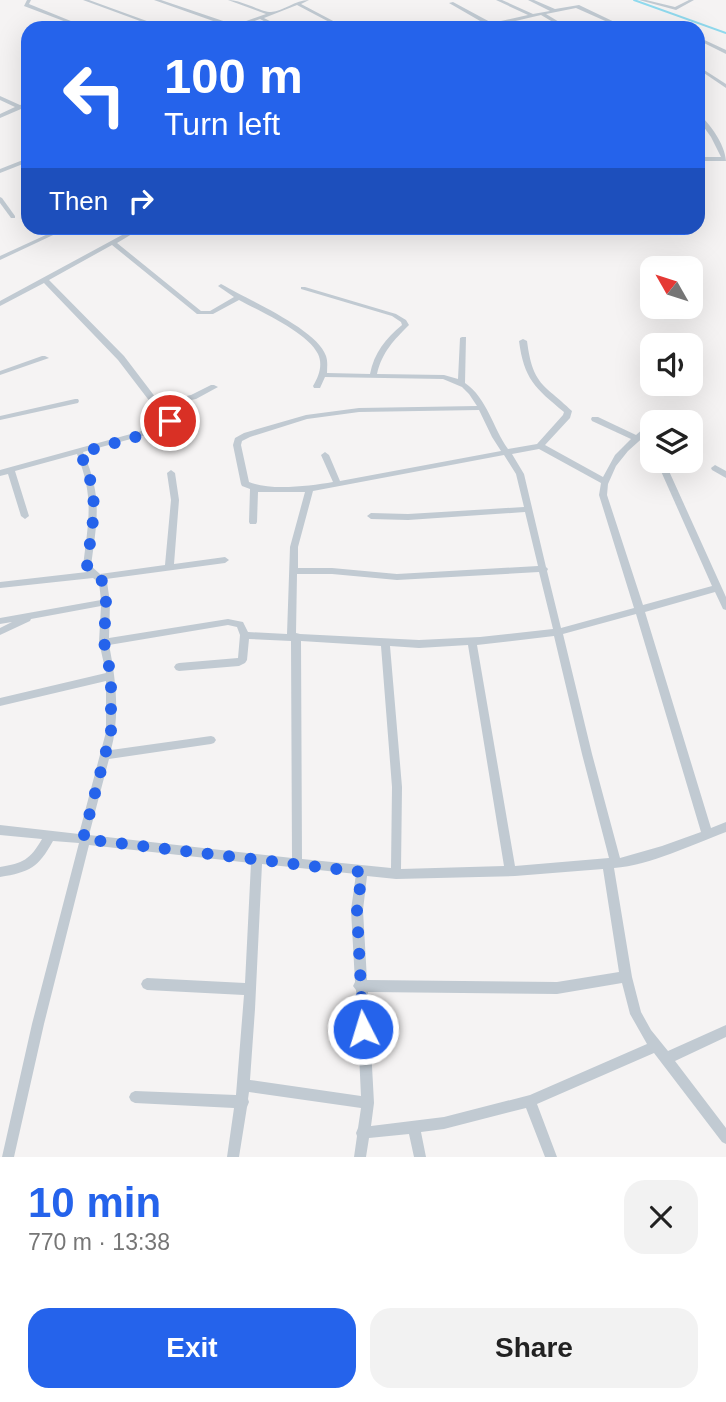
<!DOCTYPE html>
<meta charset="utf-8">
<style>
body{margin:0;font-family:Helvetica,sans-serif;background:#f2f2f2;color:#222;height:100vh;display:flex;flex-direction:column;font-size:26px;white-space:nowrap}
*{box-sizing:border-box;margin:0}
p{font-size:23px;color:#767676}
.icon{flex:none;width:38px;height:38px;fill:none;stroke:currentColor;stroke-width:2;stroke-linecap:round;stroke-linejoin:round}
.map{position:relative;height:1157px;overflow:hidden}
.sheet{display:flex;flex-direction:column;background:#fff;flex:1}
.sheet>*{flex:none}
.guide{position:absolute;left:21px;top:21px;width:684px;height:214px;border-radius:21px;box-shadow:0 7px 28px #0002;background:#2563eb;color:#fff;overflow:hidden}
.needle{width:46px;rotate:309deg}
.controls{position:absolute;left:640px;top:256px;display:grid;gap:14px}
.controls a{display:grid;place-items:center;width:63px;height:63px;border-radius:14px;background:#fff;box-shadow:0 7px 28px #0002;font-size:35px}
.pin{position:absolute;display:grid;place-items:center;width:60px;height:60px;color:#fff;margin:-30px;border:4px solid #fff;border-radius:50%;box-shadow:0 2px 7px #0007}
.me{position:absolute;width:77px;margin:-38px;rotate:355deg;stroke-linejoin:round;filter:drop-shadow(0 0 5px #0008)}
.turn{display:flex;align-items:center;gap:24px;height:147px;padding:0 28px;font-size:32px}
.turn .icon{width:91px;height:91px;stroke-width:2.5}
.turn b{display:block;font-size:49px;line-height:60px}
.then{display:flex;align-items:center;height:66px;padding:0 28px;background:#0003;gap:14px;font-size:26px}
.round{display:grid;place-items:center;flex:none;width:74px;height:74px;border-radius:21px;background:#f2f2f2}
.head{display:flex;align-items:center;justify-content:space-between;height:119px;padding:0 28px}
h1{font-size:42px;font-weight:700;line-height:52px;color:#2563eb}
.action{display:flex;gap:14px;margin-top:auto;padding:14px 28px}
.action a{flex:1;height:80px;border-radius:21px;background:#2563eb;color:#fff;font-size:28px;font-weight:700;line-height:80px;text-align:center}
.action a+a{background:#f2f2f2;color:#222}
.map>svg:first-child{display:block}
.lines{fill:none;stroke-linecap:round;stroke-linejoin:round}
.stream{stroke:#90daee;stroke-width:2}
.minor{fill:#c1cad2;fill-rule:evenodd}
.route{stroke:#2563eb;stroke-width:12;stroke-dasharray:0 21.6}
</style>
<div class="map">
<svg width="726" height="1157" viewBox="0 0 726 1157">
<rect width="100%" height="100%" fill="#f5f3f3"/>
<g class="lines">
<polyline class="stream" points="634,0 726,33"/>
<g class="minor">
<polygon points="27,0 31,0 29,4 88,28 82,28 24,6"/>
<polygon points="83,0 89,0 166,28 159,28"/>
<path d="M154,0H161L235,25L266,14L228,0C242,0 261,12 271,12C284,11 295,0 309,0L301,4L337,23L333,24L297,5L264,18L283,28H277L260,19L237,28H230V27Z"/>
<polygon points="496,0 502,0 533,14 550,11 528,0 534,0 555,9 579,5 627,28 621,28 576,8 546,14 569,28 563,28 541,15 485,28 476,28 487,25 449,3 453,2 492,23 528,15"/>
<polygon points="639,0 646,0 675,7 689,0 694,0 676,10"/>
<polygon points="698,37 726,50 726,54 698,40"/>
<polygon points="698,66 726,84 726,88 698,69"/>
<polygon points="0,96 20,105 28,102 28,106 0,118 0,114 15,107 0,100"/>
<path d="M698,113C710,124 725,144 726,161H698V157H721L711,137L698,119Z"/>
<polygon points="28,158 28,162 0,173 0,169"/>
<polygon points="0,197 2,198 15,216 15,218 11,218 0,203"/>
<polygon points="61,228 68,228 0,260 0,256"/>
<path d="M135,228H142L117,243L201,311H210L234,297L218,286L221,284L223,285C248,300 317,329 326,356C328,362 327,367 327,373L370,374C374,353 386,338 402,325L401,322L392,316L301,289V287H305L396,314L406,320L409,325C394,340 382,352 377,374L444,375L458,379L460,338L462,337H466L465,383C487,398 493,428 508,449L537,444L563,415L564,412C535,388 524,379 519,341L523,339L527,341C533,386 543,383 572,411L570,418L545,445L603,477L615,455L631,439L592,421L591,419L592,417H598L636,435L645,427L649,412H652L656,414L654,422H653V446L649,444L647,434L628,451L616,466L608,484L607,495L643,605L712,586L656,460H664L726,597V610L723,609L715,592L645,612L711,828L726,822V832C691,845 651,865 614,868L632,977L641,1012L651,1030L668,1051L726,1025V1037L675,1061L726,1128V1144L722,1142L654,1053L537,1104L557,1157H545L526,1108L444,1129L421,1132L426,1157H414L409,1134L369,1138L366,1157H354L357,1136L356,1133L358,1128L361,1108L249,1092L248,1099L249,1102L247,1107L239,1157H227L234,1108L135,1103L131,1101L129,1097L131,1093L135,1091L236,1095L244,995L147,990L143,988L141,984L143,980L147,978L245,983L251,863L89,845L44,1024L14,1157H2L32,1024L79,843L53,841C38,868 30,872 0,877V867C23,863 30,860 42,839L0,835V825L79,834L106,732V681L0,706V698L106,673L99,642L101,606L31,619L30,621L0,635V628L12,622L0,624V618L101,600L99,583L93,578L0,588V582L87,572L83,567C88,521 95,499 77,454L15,471L29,516L25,519L21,516L8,474L0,476V470L167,424L118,360L44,283L2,305L0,306V301ZM112,245L197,314H213L239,300C261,312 307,332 318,354C323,365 319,376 313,386L314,388H320L325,377L443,379L462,387L469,394L477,406L359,408L306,415L244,433L235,438L233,445L241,484L242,486L250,489L249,522L250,524H256L257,522L258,492H305L290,547L287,634L248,632L243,622L228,619L109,638L110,602L107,582L106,579L225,563L229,560L225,557L174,564L179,500L175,473L171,470L167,473L171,500L165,565L100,574L91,566C97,520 103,497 83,452L175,427L176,425L162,406L196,399L218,387L214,385H211L191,395L159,402L124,356L49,280ZM479,410L492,437L501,451L340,481L329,455L325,452L321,455L333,482C309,486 271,491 249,482L241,445L242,441L250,437L307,419L359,412ZM539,449L601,483L599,495L634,608L561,628L547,571L548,569L546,567L524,474L512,454ZM504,455L516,474L524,507L408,514L371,513L367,516L371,519L408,520L525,512L538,566L397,574L332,568H298V547L313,491ZM539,572L553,629L480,637L419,640L300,634L296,633L297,574H332L397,580ZM636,614L701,832L662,846L620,858L592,754L563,634ZM228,625L237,627L240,635L238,658L179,663L176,664L174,667L176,670L179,671L239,666L245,663L247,660L249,639L291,641L292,858L89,835L109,759L211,744L214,743L216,740L214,737L211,736L111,750C120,716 116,679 109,645ZM554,636L582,754L609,858L515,866L477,645ZM301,641L381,646L392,787L391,868L302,859ZM468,645L504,866L401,869L402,787L390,646L419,648ZM262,864L356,874L351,910L355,982L353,986L356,990L361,1096L250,1080L255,1009ZM603,869L619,972L557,982L367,980L363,910L367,876L396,879L515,876ZM622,983L630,1014L647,1044L530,1095L444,1117L371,1126L374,1103L368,992L557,994Z"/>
<polygon points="231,228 238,228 221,235 216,234"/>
<polygon points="42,356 45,356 49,358 0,375 0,371"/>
<polygon points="75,399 78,399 79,401 78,403 0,420 0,416"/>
<polygon points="715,465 726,471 726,478 712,470 711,468"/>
</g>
</g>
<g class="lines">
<path class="route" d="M170,421L172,425L167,428L80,453C102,500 92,518 87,567L103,582L106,602L104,642L111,676V732L83,839L362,872L357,910L363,1029"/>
</g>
</svg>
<div class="controls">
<a><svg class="needle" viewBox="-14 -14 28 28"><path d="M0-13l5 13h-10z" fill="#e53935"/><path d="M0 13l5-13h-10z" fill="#767676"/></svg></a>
<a><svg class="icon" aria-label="sound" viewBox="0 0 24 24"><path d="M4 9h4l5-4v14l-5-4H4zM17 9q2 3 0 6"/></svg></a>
<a><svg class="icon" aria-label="layers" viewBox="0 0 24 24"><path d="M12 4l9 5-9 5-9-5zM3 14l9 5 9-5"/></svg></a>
</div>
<div class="pin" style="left:170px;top:421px;background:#d93025"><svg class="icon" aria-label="arrive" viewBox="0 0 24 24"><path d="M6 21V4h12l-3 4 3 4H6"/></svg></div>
<svg class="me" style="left:363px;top:1029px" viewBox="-20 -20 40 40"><circle r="17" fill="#2563eb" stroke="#fff" stroke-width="3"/><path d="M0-11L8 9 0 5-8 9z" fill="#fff"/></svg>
<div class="guide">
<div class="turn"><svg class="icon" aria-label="left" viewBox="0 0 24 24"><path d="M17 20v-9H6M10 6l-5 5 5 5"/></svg><div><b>100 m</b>Turn left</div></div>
<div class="then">Then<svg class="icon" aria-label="right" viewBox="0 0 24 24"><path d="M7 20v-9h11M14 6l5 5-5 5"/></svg></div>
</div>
</div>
<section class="sheet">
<div class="head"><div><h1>10 min</h1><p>770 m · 13:38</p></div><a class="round"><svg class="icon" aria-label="close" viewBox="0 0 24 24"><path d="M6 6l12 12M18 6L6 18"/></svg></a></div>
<div class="action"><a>Exit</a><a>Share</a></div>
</section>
